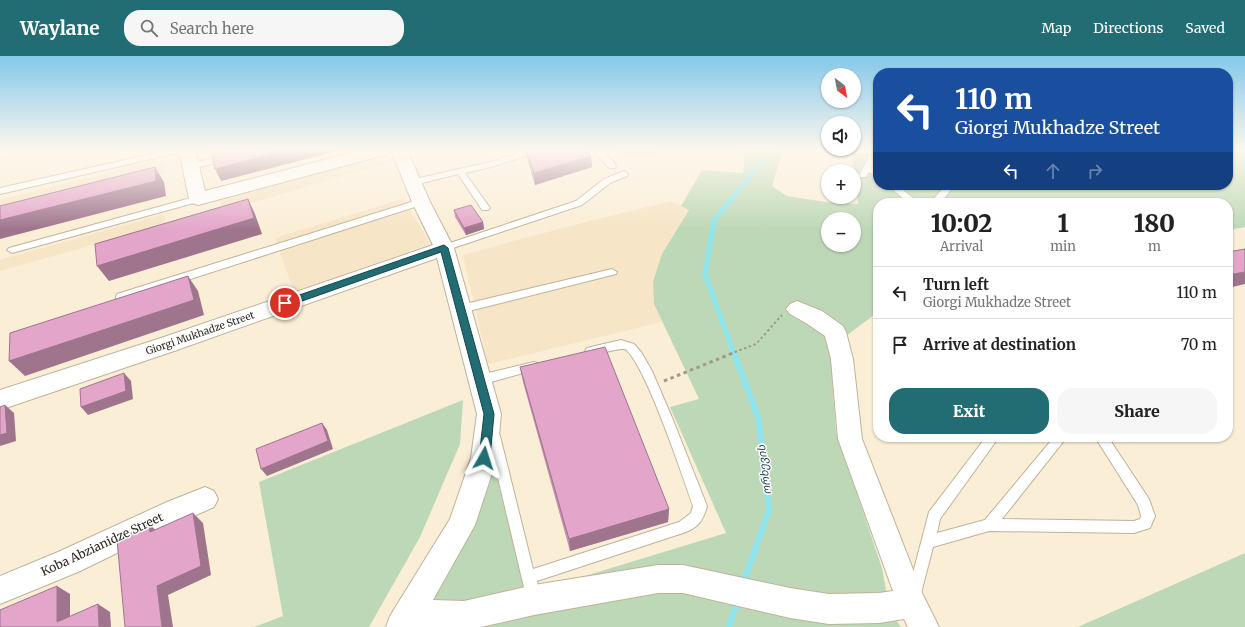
<!DOCTYPE html>
<meta charset="utf-8">
<style>
body{margin:0;font-family:Merriweather,"Noto Sans Georgian",serif;background:#f6f6f6;color:#222;height:100vh;display:flex;flex-direction:column;font-size:15px;white-space:nowrap}
*{box-sizing:border-box;margin:0}
p{font-size:13px;color:#767676}
.icon{flex:none;width:22px;height:22px;fill:none;stroke:currentColor;stroke-width:2;stroke-linecap:round;stroke-linejoin:round}
.map{position:relative;flex:1;overflow:hidden}
.drawer{position:absolute;left:873px;top:142px;width:360px;height:244px;display:flex;flex-direction:column;background:#fff;border-radius:16px;box-shadow:0 1px 3px #0004}
.drawer>*{flex:none}
.hud{position:absolute;left:873px;top:12px;width:360px;height:122px;border-radius:16px;box-shadow:0 1px 3px #0004;background:#1a4fa0;color:#fff;overflow:hidden}
.needle{width:26px;rotate:148deg}
.tools{position:absolute;left:821px;top:12px;display:grid;gap:8px}
.tools a{display:grid;place-items:center;width:40px;height:40px;border-radius:50%;background:#fff;box-shadow:0 1px 3px #0004;font-size:20px}
.pin{position:absolute;display:grid;place-items:center;width:34px;height:34px;color:#fff;margin:-17px;border:2px solid #fff;border-radius:50%;box-shadow:0 1px 4px #0007}
.me{position:absolute;width:44px;margin:-22px;rotate:6deg;stroke-linejoin:round;filter:drop-shadow(0 0 3px #0008)}
.turn{display:flex;align-items:center;gap:14px;height:84px;padding:0 16px;font-size:18px}
.turn .icon{width:52px;height:52px;stroke-width:2.5}
.turn b{display:block;font-size:28px;line-height:34px}
.lanes{display:flex;align-items:center;height:38px;padding:0 16px;background:#0003;justify-content:center;gap:20px;direction:ltr}
.lanes .off{opacity:.35}
.eta{display:flex;justify-content:space-evenly;align-items:center;height:68px;text-align:center}
.eta b{font-size:24px;font-weight:800;line-height:28px}
.primary-button{display:flex;gap:8px;margin-top:auto;padding:8px 16px}
.primary-button a{flex:1;height:46px;border-radius:16px;background:#226c74;color:#fff;font-size:16px;font-weight:800;line-height:46px;text-align:center}
.primary-button a+a{background:#f6f6f6;color:#222}
ul{padding:0;list-style:none}
li{display:flex;align-items:center;gap:12px;height:52px;padding:0 16px;border-top:1px solid #e0e0e0}
li div{flex:1}
li b{display:block;font-size:15px}
li em{font-style:normal}
header{display:flex;align-items:center;gap:24px;box-sizing:border-box;height:56px;padding:0 20px;background:#226c74;color:#fff}
header strong{font-size:19px}
nav{display:flex;gap:22px;margin-inline-start:auto;font-size:14px}
.search{width:280px;height:36px;background:#f6f6f6;display:flex;align-items:center;gap:10px;box-sizing:border-box;padding:0 14px;border-radius:16px;color:#767676;font-size:15px}
.map>svg:first-child{display:block}
.built{fill:#f6e5c6}
.green{fill:#bdd8b6;fill-rule:evenodd}
.lines{fill:none;stroke-linecap:round;stroke-linejoin:round}
.stream-far1{stroke:#8ee5ed;stroke-width:5}
.stream{stroke:#8ee5ed;stroke-width:6}
.lane-casing{stroke:#bfb29b;stroke-width:2}
.street-casing{stroke:#bfb29b;stroke-width:2}
.path-far1{stroke:#a39988;stroke-width:2;stroke-dasharray:2.5 2.5;stroke-linecap:butt}
.path{stroke:#a39988;stroke-width:3;stroke-dasharray:3.5 3.5;stroke-linecap:butt}
.lane{fill:#fff;fill-rule:evenodd}
.street{fill:#fff;fill-rule:evenodd}
.wall{fill:#c38fae}
.shaded-wall{fill:#9f748d}
.building{fill:#e3a6ca;stroke:#9f748d}
.route{fill:#226c74;stroke:#16464b}
.labels{text-anchor:middle;dominant-baseline:central;stroke-width:3;stroke-linejoin:round;paint-order:stroke}
.street-label{font-size:10px;fill:#2f2a21;stroke:#fff}
.water-label{font-size:11px;font-style:italic;fill:#133d40;stroke:#fff}
.near-street-label{font-size:12px;fill:#2f2a21;stroke:#fff}
</style>
<header>
<strong>Waylane</strong>
<div class="search"><svg class="icon" aria-label="search" viewBox="0 0 24 24"><circle cx="10" cy="10" r="6"/><path d="M15 15l6 6"/></svg>Search here</div>
<nav><a>Map</a><a>Directions</a><a>Saved</a></nav>
</header>
<div class="map">
<svg width="1245" height="571" viewBox="0 0 1245 571">
<rect width="100%" height="100%" fill="#fbeed6"/>
<g class="built">
<polygon points="25,94 48,94 0,104 0,99"/>
<polygon points="380,100 385,108 223,155 220,145"/>
<polygon points="163,102 166,117 0,157 0,144"/>
<polygon points="403,143 430,188 294,236 275,182"/>
<polygon points="672,145 689,154 662,198 654,248 662,266 488,308 463,199 589,165"/>
<polygon points="164,158 166,168 0,215 0,204"/>
</g>
<g class="green">
<polygon points="613,94 659,94 658,99 618,99"/>
<path d="M726,94H783L772,130L787,140L826,146L858,148L852,94H878V129H1228V94H1245V171L1228,174V147H922L902,143L897,147H878V256L830,292L836,376L882,512L887,540L896,564L901,571H412L493,395L526,538L726,477L670,351L699,343L654,248L653,226L662,198L689,154L681,150L702,114L743,117L745,98ZM828,163H854V189H828Z"/>
<polygon points="463,344 460,388 420,481 369,571 254,571 283,560 259,426"/>
<polygon points="1245,497 1245,571 1078,571"/>
</g>
<g class="lines">
<polyline class="stream-far1" points="733,295 705,219 714,165 771,94"/>
<g class="stream">
<polyline points="734,297 758,361 769,454 743,528"/>
<polyline points="729,571 738,543"/>
</g>
<defs>
<g id="lane">
<polygon points="169,94 185,94 181,96 0,138 0,132"/>
<polygon points="243,94 258,94 257,96 192,113 188,110 189,108"/>
<polygon points="529,94 542,94 495,110 465,117 490,152 488,154 482,154 458,118 414,129 410,126 411,124 490,106"/>
<polygon points="593,94 602,94 615,108 616,110 615,112 609,112"/>
<polygon points="855,94 878,94 878,101 872,110 878,115 878,122 869,116 866,121 860,121 859,119 871,98 856,97"/>
<polygon points="624,115 628,118 627,120 610,127 582,149 444,195 439,192 441,190 576,145 604,123"/>
<polygon points="888,129 897,129 919,147 908,147"/>
<polygon points="946,129 955,129 940,147 930,147"/>
<polygon points="198,140 203,143 201,145 12,197 7,194 9,192"/>
<polygon points="421,143 426,146 424,148 125,244 117,244 116,241 117,238"/>
<polygon points="612,213 617,216 616,218 461,257 457,256 456,253 457,250 461,249"/>
<path d="M621,284L634,288L641,296L652,315L673,364L707,450C703,465 698,472 683,477L537,525L541,544L539,549L534,551L529,549L527,544L488,380L490,376L494,375L498,376L500,380L533,513L679,466L691,457L693,450C683,421 645,307 625,293C612,292 597,301 587,298L585,295L587,292L591,291Z"/>
<polygon points="534,306 538,307 540,310 538,313 480,329 476,327 474,324 476,321 480,319"/>
<polygon points="986,381 999,381 940,463 937,477 985,464 1054,381 1067,381 1002,463 1134,465 1140,463 1141,460 1138,449 1095,381 1108,381 1149,443 1155,460 1150,472 1134,477 989,475 933,491 919,545 914,547 909,545 907,540 929,456"/>
</g>
<g id="street">
<polygon points="179,94 195,94 205,135 362,94 390,94 388,98 198,149 192,147 189,143"/>
<polygon points="391,94 407,94 430,146 454,192 501,358 497,402 475,469 433,544 464,545 534,529 658,509 683,509 790,532 829,538 879,537 893,535 838,383 831,303 825,280 806,267 790,258 786,253 790,248 797,245 822,255 843,270 846,276 853,303 862,383 923,539 939,571 908,571 904,563 879,567 829,568 790,562 683,537 658,537 534,559 481,571 386,571 390,560 450,463 471,402 477,358 437,202 177,294 0,354 0,334 161,282 433,189 412,146"/>
<polygon points="205,431 214,435 218,443 214,451 185,464 78,516 0,548 0,520 58,496 167,446"/>
</g>
</defs>
<use href="#lane" class="lane-casing"/>
<use href="#street" class="street-casing"/>
<polyline class="path-far1" points="730,298 756,288 782,259"/>
<polyline class="path" points="664,325 733,297"/>
<use href="#lane" class="lane"/>
<use href="#street" class="street"/>
</g>
<g class="wall">
<polygon points="526,94 591,100 592,111 535,129 528,106"/>
<polygon points="454,154 483,166 484,173 466,179 455,161"/>
<polygon points="520,311 669,453 668,466 570,495 523,326"/>
</g>
<g class="shaded-wall">
<polygon points="287,94 341,94 221,125 215,113"/>
<polygon points="591,100 592,111 535,129 534,117"/>
<polygon points="155,111 164,126 166,140 0,183 0,164"/>
<polygon points="248,143 255,158 262,178 109,225 97,210"/>
<polygon points="483,166 484,173 466,179 464,172"/>
<polygon points="1245,216 1245,228 1228,232 1228,219"/>
<polygon points="188,220 198,235 204,259 25,320 9,305"/>
<polygon points="124,317 131,325 133,343 88,359 81,351"/>
<polygon points="5,349 14,357 16,385 0,390 0,379"/>
<polygon points="322,367 327,374 333,393 267,420 261,413"/>
<polygon points="669,453 668,466 570,495 569,483"/>
<polygon points="193,457 203,467 211,519 168,539 173,571 162,571 157,530"/>
<polygon points="149,468 160,478 150,476"/>
<polygon points="57,530 70,538 70,571 57,566"/>
<polygon points="98,548 110,556 111,571 99,571"/>
</g>
<g class="building">
<polygon points="215,94 287,94 215,113 211,95"/>
<polygon points="526,94 587,94 591,100 534,117"/>
<polygon points="155,111 156,125 0,164 0,150"/>
<polygon points="248,143 254,162 97,210 95,188"/>
<polygon points="471,149 483,166 464,172 454,154"/>
<polygon points="1245,193 1245,216 1228,219 1228,196"/>
<polygon points="188,220 194,244 9,305 10,277"/>
<polygon points="605,291 669,453 569,483 520,311"/>
<polygon points="124,317 126,335 81,351 80,333"/>
<polygon points="5,349 7,377 0,379 0,351"/>
<polygon points="322,367 328,385 261,413 256,393"/>
<polygon points="193,457 201,510 157,530 162,571 125,571 117,484 149,468 150,476"/>
<polygon points="57,530 57,566 98,548 99,571 0,571 0,554"/>
</g>
<linearGradient id="sky" x2="0" y2="1"><stop stop-color="#84c8ea"/><stop offset="0.54" stop-color="#fdf7ed"/><stop offset="1" stop-color="#fdf7ed" stop-opacity="0"/></linearGradient>
<rect width="1245" height="174" fill="url(#sky)"/>
<polygon class="route" points="444,189 448,192 494,358 490,402 488,405 484,407 481,405 479,402 484,358 441,196 288,250 285,251 281,247 282,245"/>
<g class="labels">
<g class="street-label">
<text transform="translate(200 277) rotate(-19)">Giorgi Mukhadze Street</text>
</g>
<g class="water-label">
<text transform="translate(764 414) rotate(-97)">ორხევის</text>
</g>
<g class="near-street-label">
<text transform="translate(102 488) rotate(-25)">Koba Abzianidze Street</text>
</g>
</g>
</svg>
<div class="tools">
<a><svg class="needle" viewBox="-14 -14 28 28"><path d="M0-13l5 13h-10z" fill="#e53935"/><path d="M0 13l5-13h-10z" fill="#767676"/></svg></a>
<a><svg class="icon" aria-label="sound" viewBox="0 0 24 24"><path d="M4 9h4l5-4v14l-5-4H4zM17 9q2 3 0 6"/></svg></a>
<a>+</a>
<a>−</a>
</div>
<div class="pin" style="left:285px;top:247px;background:#d93025"><svg class="icon" aria-label="arrive" viewBox="0 0 24 24"><path d="M6 21V4h12l-3 4 3 4H6"/></svg></div>
<svg class="me" style="left:484px;top:402px" viewBox="-20 -20 40 40"><path d="M0-17L14 15 0 8-14 15z" fill="#226c74" stroke="#fff" stroke-width="4"/></svg>
<div class="hud">
<div class="turn"><svg class="icon" aria-label="left" viewBox="0 0 24 24"><path d="M17 20v-9H6M10 6l-5 5 5 5"/></svg><div><b>110 m</b>Giorgi Mukhadze Street</div></div>
<div class="lanes"><svg class="icon" aria-label="left" viewBox="0 0 24 24"><path d="M17 20v-9H6M10 6l-5 5 5 5"/></svg><svg class="icon off" aria-label="ahead" viewBox="0 0 24 24"><path d="M12 20V5M6 11l6-6 6 6"/></svg><svg class="icon off" aria-label="right" viewBox="0 0 24 24"><path d="M7 20v-9h11M14 6l5 5-5 5"/></svg></div>
</div>
<section class="drawer">
<div class="eta">
<div><b>10:02</b><p>Arrival</p></div>
<div><b>1</b><p>min</p></div>
<div><b>180</b><p>m</p></div>
</div>
<ul>
<li><svg class="icon" aria-label="left" viewBox="0 0 24 24"><path d="M17 20v-9H6M10 6l-5 5 5 5"/></svg><div><b>Turn left</b><p>Giorgi Mukhadze Street</p></div><em>110 m</em></li>
<li><svg class="icon" aria-label="arrive" viewBox="0 0 24 24"><path d="M6 21V4h12l-3 4 3 4H6"/></svg><div><b>Arrive at destination</b></div><em>70 m</em></li>
</ul>
<div class="primary-button"><a>Exit</a><a>Share</a></div>
</section>
</div>
